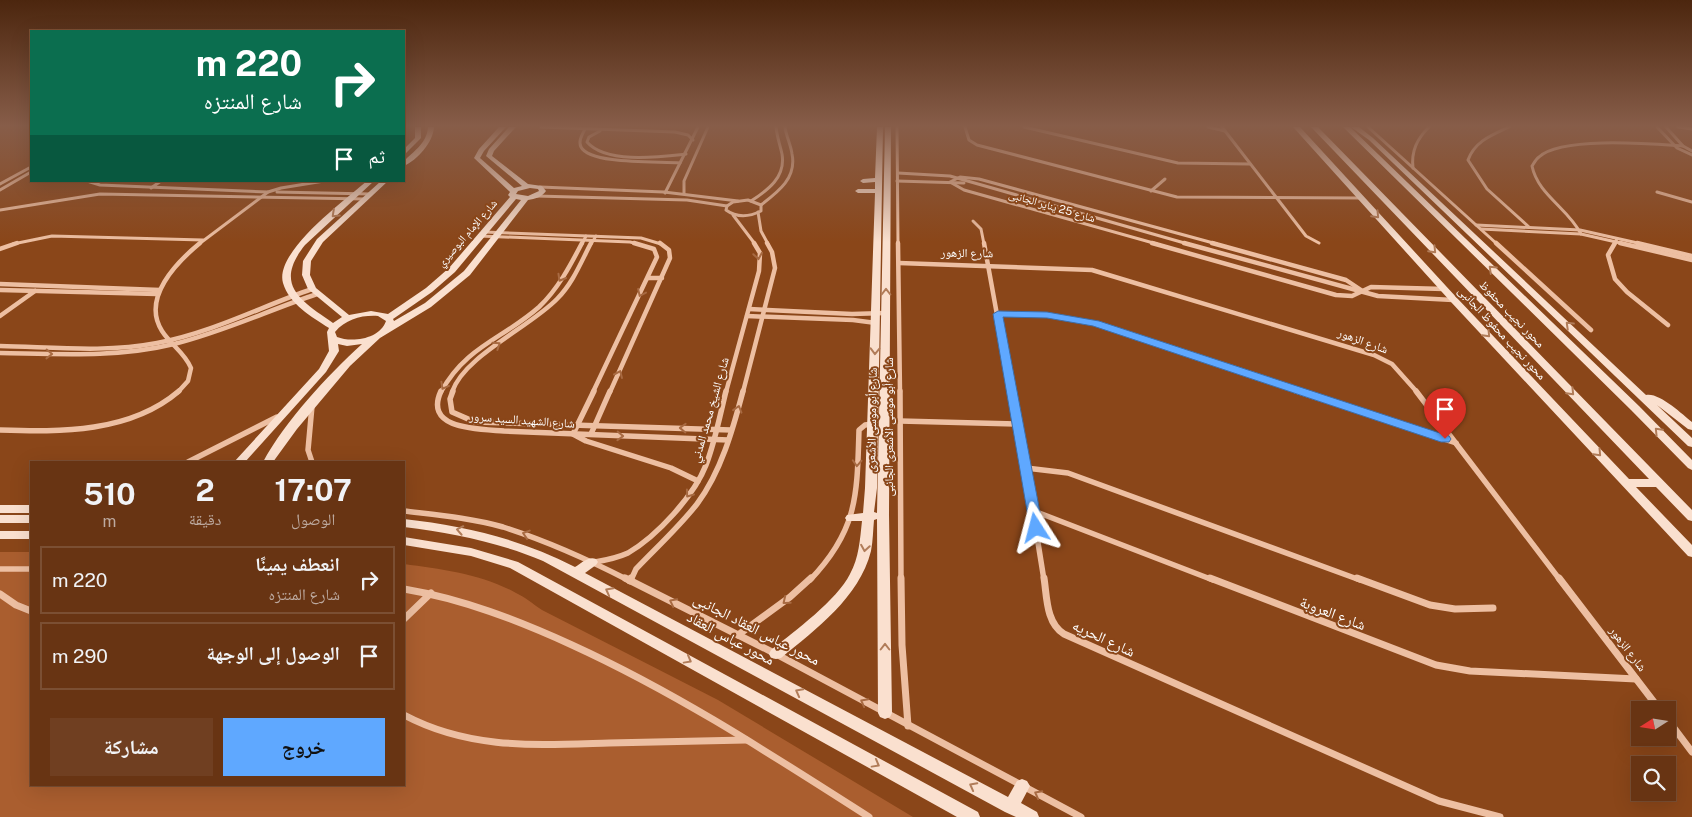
<!DOCTYPE html>
<html lang="ar">
<meta charset="utf-8">
<style>
body{margin:0;font-family:"Public Sans","Noto Naskh Arabic",sans-serif;background:#703f21;color:#f1f3f6;direction:rtl;height:100vh;display:flex;flex-direction:column;font-size:19px;white-space:nowrap}
*{box-sizing:border-box;margin:0}
p{font-size:16px;color:#bdaaa0}
.icon{flex:none;width:28px;height:28px;fill:none;stroke:currentColor;stroke-width:2;stroke-linecap:round;stroke-linejoin:round}
.map{position:relative;flex:1;overflow:hidden;direction:ltr}
.drawer{position:absolute;left:30px;top:461px;width:375px;height:325px;display:flex;flex-direction:column;background:#683413;border-radius:0px;box-shadow:0 5px 20px #0002,0 0 0 1px #7b4f33;direction:rtl}
.drawer>*{flex:none}
.top-card{position:absolute;left:30px;top:30px;width:375px;height:152px;border-radius:0px;box-shadow:0 5px 20px #0002,0 0 0 1px #7b4f33;direction:rtl;background:#0b6e4f;color:#fff;overflow:hidden}
.needle{width:32px;rotate:258deg}
.fabs{position:absolute;left:1631px;top:701px;display:grid;gap:10px}
.fabs a{display:grid;place-items:center;width:45px;height:45px;border-radius:0px;background:#683413;box-shadow:0 5px 20px #0002,0 0 0 1px #7b4f33;font-size:25px}
.pin{position:absolute;display:grid;place-items:center;width:42px;height:42px;color:#fff;margin:-51px -21px;border-radius:50% 50% 50% 0;rotate:-45deg;box-shadow:0 0 5px #0007}
.pin .icon{rotate:45deg}
.me{position:absolute;width:55px;margin:-28px;rotate:351deg;stroke-linejoin:round;filter:drop-shadow(0 0 4px #0008)}
.turn{display:flex;align-items:center;gap:18px;height:105px;padding:0 20px;font-size:22px}
.turn .icon{width:65px;height:65px;stroke-width:2.5}
.turn b{display:block;font-size:35px;line-height:42px}
.then{display:flex;align-items:center;height:48px;padding:0 20px;background:#0003;gap:10px;font-size:19px}
.eta{display:flex;justify-content:space-evenly;align-items:center;height:85px;text-align:center}
.eta b{font-size:30px;font-weight:700;line-height:35px}
.primary-button{display:flex;gap:10px;margin-top:auto;padding:10px 20px}
.primary-button a{flex:1;height:58px;border-radius:0px;background:#5fa8ff;color:#111;font-size:20px;font-weight:700;line-height:58px;text-align:center}
.primary-button a+a{background:#703f21;color:#f1f3f6}
ul{padding:0;list-style:none}
li{display:flex;align-items:center;gap:15px;height:68px;margin:0 10px 8px;padding:0 10px;border:2px solid #7b4f33;border-radius:0px}
li div{flex:1}
li b{display:block;font-size:19px}
li em{font-style:normal}
.map>svg:first-child{display:block}
.green{fill:#aa5e2f}
.lines{fill:none;stroke-linecap:round;stroke-linejoin:round}
.street-far3{stroke:#edbfa2;stroke-width:3}
.street-far2{stroke:#edbfa2;stroke-width:4.5}
.street-far1{stroke:#edbfa2;stroke-width:5.5}
.street{stroke:#edbfa2;stroke-width:7}
.secondary{fill:#fae0cf;fill-rule:evenodd}
.oneway{stroke:#b17c59}
.oneway2{stroke:#a86a42}
.route{fill:#5fa8ff;stroke:#3e6da6}
.labels{text-anchor:middle;dominant-baseline:central;stroke-width:4;stroke-linejoin:round;paint-order:stroke}
.far-street-label{font-size:11px;fill:#fff;stroke:#8a4619}
.street-label{font-size:12px;fill:#fff;stroke:#8a4619}
.near-street-label{font-size:15px;fill:#fff;stroke:#8a4619}
</style>
<div class="map">
<svg width="1692" height="817" viewBox="0 0 1692 817">
<rect width="100%" height="100%" fill="#8a4619"/>
<path class="green" d="M0,552H31V785H404V564C441,569 482,574 516,593C525,597 533,604 542,610L718,700L913,817H0Z"/>
<g class="lines">
<g class="street-far3">
<polyline points="541,127 675,132 688,135 693,140"/>
<polyline points="897,127 898,244"/>
<polyline points="965,127 969,140 977,145 1177,197 1360,198"/>
<polyline points="1024,127 1178,163 1250,164"/>
<polyline points="1208,127 1225,131"/>
<polyline points="1222,127 1306,236 1319,243"/>
<polyline points="1368,127 1497,244"/>
<path d="M1509,127C1492,135 1475,141 1468,160L1487,189L1529,227"/>
<polyline points="1657,127 1677,148 1692,155"/>
<polyline points="1666,127 1683,146 1692,151"/>
<polyline points="1678,127 1692,129"/>
<path d="M585,129C582,135 578,141 581,147C590,165 661,161 680,163"/>
<path d="M600,131L589,137L587,142C606,164 659,157 686,154"/>
<path d="M1413,168C1411,151 1417,139 1429,127"/>
<polyline points="898,173 950,176 1188,244"/>
<polyline points="87,181 100,185 268,192"/>
<polyline points="897,181 964,183"/>
<polyline points="0,184 31,167"/>
<polyline points="540,187 664,192 738,201"/>
<polyline points="151,188 161,181"/>
<polyline points="0,190 31,172"/>
<polyline points="1151,191 1165,179"/>
<polyline points="277,192 371,194"/>
<polyline points="1657,192 1692,202"/>
<polyline points="665,193 698,127"/>
<polyline points="684,193 684,181 708,127"/>
<polyline points="536,196 687,200 727,206"/>
<path d="M748,200L761,205V211C749,217 737,218 726,210L727,206L733,202Z"/>
<path d="M751,201C768,190 786,177 782,154C780,145 777,137 776,127"/>
<path d="M761,205C778,192 797,178 792,154C791,145 786,136 785,127"/>
<polyline points="0,210 100,194 366,199"/>
<polyline points="758,212 761,231 768,244"/>
<polyline points="733,215 755,244"/>
<polyline points="973,221 981,229 984,244"/>
<polyline points="1476,225 1580,230 1642,244"/>
<polyline points="1481,229 1581,234 1625,244"/>
<polyline points="484,232 641,238 661,244"/>
<path d="M1581,234C1568,208 1538,195 1532,166C1534,163 1536,159 1539,157C1561,136 1653,144 1683,146"/>
<polyline points="480,236 630,242 638,244"/>
<polyline points="13,244 52,236 203,240"/>
<polyline points="199,244 268,192 281,188 324,181"/>
<polyline points="582,244 586,236"/>
<polyline points="591,244 596,236"/>
<polyline points="1157,244 964,190 950,182 960,177 979,179 1217,244"/>
<polyline points="1614,244 1617,239"/>
</g>
<g class="street-far2">
<polyline points="898,243 900,392"/>
<polyline points="984,243 1011,392"/>
<polyline points="1152,243 1336,295 1352,296 1371,287 1444,289"/>
<polyline points="1184,243 1378,296 1453,300"/>
<polyline points="1212,243 1346,280 1361,290"/>
<polyline points="1496,243 1591,330"/>
<polyline points="1615,243 1608,255 1615,279 1627,292 1668,325"/>
<polyline points="1620,243 1692,260"/>
<polyline points="1637,243 1692,256"/>
<polyline points="0,249 17,243"/>
<polyline points="899,263 1092,270 1374,355 1392,364 1417,392"/>
<polyline points="648,278 662,278"/>
<polyline points="0,284 160,290"/>
<polyline points="0,290 157,294"/>
<polyline points="749,309 852,314 885,313"/>
<polyline points="998,314 1047,315 1095,323 1299,392"/>
<polyline points="0,316 35,291"/>
<polyline points="747,316 853,320 876,323"/>
<path d="M0,346C52,347 105,353 157,343C211,333 260,307 312,289"/>
<path d="M0,353C58,354 117,358 174,344C223,332 269,310 317,294"/>
<path d="M178,392L188,381L191,368C185,353 171,345 162,331C141,298 177,262 200,243"/>
<path d="M441,392C466,346 503,339 539,307C558,289 570,266 582,243"/>
<path d="M452,392C464,356 530,327 557,299C573,283 581,262 591,243"/>
<polyline points="593,392 657,257 654,249 634,243"/>
<polyline points="610,392 670,258 669,250 660,243"/>
<polyline points="726,392 759,271 760,253 754,243"/>
<polyline points="743,392 775,268 772,252 767,243"/>
</g>
<g class="street-far1">
<path d="M441,391C423,430 479,429 504,431L728,440"/>
<polyline points="453,391 450,399 452,412 475,422 731,430"/>
<polyline points="594,391 573,434 586,441 671,468 698,481"/>
<polyline points="900,391 901,580"/>
<polyline points="1011,391 1026,468 1044,580"/>
<polyline points="1296,391 1456,443"/>
<polyline points="1416,391 1560,580"/>
<polyline points="312,406 308,450 312,462"/>
<polyline points="900,421 1016,424"/>
<path d="M0,430C61,432 130,433 179,391"/>
<polyline points="591,434 610,391"/>
<polyline points="188,462 277,417"/>
<polyline points="1026,468 1068,473 1360,580"/>
<path d="M404,511C437,515 471,518 503,527C547,541 587,559 628,580"/>
<polyline points="1034,511 1213,580"/>
<path d="M595,562C607,560 617,558 628,553C657,536 694,496 706,465C715,442 720,415 726,391"/>
<polyline points="0,569 31,569"/>
<path d="M631,580L636,569C656,548 679,527 697,504C721,472 733,429 743,391"/>
<path d="M810,580C858,530 857,495 859,430L865,425L872,424"/>
</g>
<g class="street">
<polyline points="625,578 776,654 1081,817"/>
<polyline points="901,578 902,645 908,726"/>
<path d="M1044,578C1047,597 1046,623 1064,634L1439,801L1500,817"/>
<polyline points="1210,578 1436,665 1470,671 1636,679"/>
<polyline points="1357,578 1430,605 1455,609 1493,608"/>
<polyline points="1559,578 1660,710"/>
<polyline points="630,581 631,578"/>
<path d="M404,589C463,599 517,620 572,645C677,693 772,755 869,817"/>
<polyline points="0,594 16,605 31,611"/>
<polyline points="404,619 431,593"/>
<polyline points="738,635 790,597 811,578"/>
<path d="M404,715C470,750 536,745 609,743C655,742 700,741 746,740"/>
<polyline points="1668,720 1692,752"/>
</g>
<g class="secondary">
<polygon points="415,127 421,127 421,138 406,153 404,154 404,149 415,138"/>
<path d="M428,127H434C433,143 417,160 404,166V161C414,151 427,143 428,127Z"/>
<path d="M499,127H506L484,151L480,158L514,188L522,186L486,156L489,149L509,127H516L494,151L492,156L528,184L542,186L546,191C542,197 535,199 528,200L470,275L431,307L380,338L350,366L297,429L273,462H263C286,420 326,377 362,344L347,346L338,344L339,351L326,372L245,462H234L319,369L329,351L327,332L329,328C312,317 289,304 283,283C274,252 345,200 367,181H374L305,245C273,285 301,301 333,323L342,317L308,289L302,275L303,261L317,239L381,181H388L323,242L311,261L310,275L316,288L349,315L371,311L388,314L426,288L449,268L510,197L508,195L510,192L474,158L479,149ZM530,188L538,189L539,191L528,196L516,194L518,191ZM516,199L521,200L464,271L425,303L394,321L393,319L432,292L455,272ZM378,316L386,321C380,339 352,343 337,337L335,332C346,319 362,315 378,316Z"/>
<path d="M877,127H883L877,488L874,512L877,513L885,127H891L889,515L892,713L890,717L885,719L880,717L878,713L877,519L874,520C873,530 873,541 871,551C859,598 816,629 781,658L776,659L771,658L769,654L771,650C795,631 837,600 850,574C859,558 860,539 862,521H847L845,518L847,515L863,513L865,488L875,193H858L855,191L858,189H875V182L863,183L860,181L863,179L875,178Z"/>
<polygon points="1293,127 1300,127 1457,298 1629,479 1649,479 1311,127 1318,127 1692,510 1692,521 1688,520 1656,487 1636,487 1692,545 1692,557 1688,556 1451,302"/>
<polygon points="1343,127 1350,127 1639,406 1692,460 1692,470 1688,468 1631,410"/>
<path d="M1351,127H1359L1373,138L1646,395C1659,392 1682,414 1692,422V430L1688,429L1657,405L1692,438V447L1688,446L1369,140Z"/>
<rect x="0" y="505" width="31" height="8"/>
<rect x="0" y="515" width="31" height="8"/>
<path d="M404,519C465,526 521,539 575,567C582,563 588,556 596,559L598,562L596,565L585,573L1008,797L1017,781L1022,779L1027,781L1030,786L1021,803L1037,812L1039,817H1016L1005,812L543,561C498,542 452,533 404,527Z"/>
<rect x="0" y="531" width="31" height="8"/>
<polygon points="404,537 471,548 518,562 978,812 980,817 957,817 510,568 471,556 404,545"/>
</g>
</g>
<defs><path id="oneway-chevron" d="M-2-3.5L2.5 0L-2 3.5" fill="none" stroke-width="1.6" stroke-linecap="round" stroke-linejoin="round" transform="scale(1.25)"/></defs>
<g class="oneway">
<use href="#oneway-chevron" transform="translate(335 214) rotate(137)"/>
<use href="#oneway-chevron" transform="translate(1376 215) rotate(47)"/>
<use href="#oneway-chevron" transform="translate(1433 250) rotate(46)"/>
<use href="#oneway-chevron" transform="translate(1492 269) rotate(-136)"/>
<use href="#oneway-chevron" transform="translate(886 292) rotate(-90)"/>
<use href="#oneway-chevron" transform="translate(1569 325) rotate(-136)"/>
<use href="#oneway-chevron" transform="translate(1487 334) rotate(47)"/>
<use href="#oneway-chevron" transform="translate(875 351) rotate(91)"/>
<use href="#oneway-chevron" transform="translate(1571 392) rotate(46)"/>
<use href="#oneway-chevron" transform="translate(1658 431) rotate(-134)"/>
<use href="#oneway-chevron" transform="translate(1598 453) rotate(47)"/>
<use href="#oneway-chevron" transform="translate(460 530) rotate(-169)"/>
<use href="#oneway-chevron" transform="translate(865 548) rotate(99)"/>
<use href="#oneway-chevron" transform="translate(609 591) rotate(-152)"/>
<use href="#oneway-chevron" transform="translate(885 647) rotate(-90)"/>
<use href="#oneway-chevron" transform="translate(688 660) rotate(29)"/>
<use href="#oneway-chevron" transform="translate(799 692) rotate(-152)"/>
<use href="#oneway-chevron" transform="translate(876 764) rotate(29)"/>
<use href="#oneway-chevron" transform="translate(973 786) rotate(-152)"/>
</g>
<g class="oneway2">
<use href="#oneway-chevron" transform="translate(758 256) rotate(81)"/>
<use href="#oneway-chevron" transform="translate(561 278) rotate(120)"/>
<use href="#oneway-chevron" transform="translate(641 293) rotate(115)"/>
<use href="#oneway-chevron" transform="translate(497 345) rotate(-34)"/>
<use href="#oneway-chevron" transform="translate(49 354) rotate(1)"/>
<use href="#oneway-chevron" transform="translate(619 374) rotate(-66)"/>
<use href="#oneway-chevron" transform="translate(444 386) rotate(119)"/>
<use href="#oneway-chevron" transform="translate(738 409) rotate(-73)"/>
<use href="#oneway-chevron" transform="translate(683 428) rotate(-178)"/>
<use href="#oneway-chevron" transform="translate(620 436) rotate(2)"/>
<use href="#oneway-chevron" transform="translate(857 463) rotate(93)"/>
<use href="#oneway-chevron" transform="translate(689 494) rotate(126)"/>
<use href="#oneway-chevron" transform="translate(526 534) rotate(-162)"/>
<use href="#oneway-chevron" transform="translate(786 601) rotate(141)"/>
<use href="#oneway-chevron" transform="translate(673 602) rotate(-153)"/>
<use href="#oneway-chevron" transform="translate(864 702) rotate(-152)"/>
<use href="#oneway-chevron" transform="translate(1038 794) rotate(-152)"/>
</g>
<linearGradient id="sky" x2="0" y2="1"><stop stop-color="#4c260e"/><stop offset="0.52" stop-color="#875d49"/><stop offset="1" stop-color="#875d49" stop-opacity="0"/></linearGradient>
<rect width="1692" height="242" fill="url(#sky)"/>
<polygon class="route" points="998,311 1047,312 1099,321 1449,436 1451,439 1449,442 1441,442 1093,326 1047,318 1003,317 1043,528 1041,532 1032,532 1030,528 993,314"/>
<g class="labels">
<g class="far-street-label">
<text transform="translate(1052 206) rotate(16)">شارع 25 يناير الجانبى</text>
<text transform="translate(467 233) rotate(-49)">شارع الإمام البوصيري</text>
</g>
<g class="street-label">
<text transform="translate(967 253) rotate(1)">شارع الزهور</text>
<text transform="translate(1512 314) rotate(46)">محور نجيب محفوظ</text>
<text transform="translate(1502 333) rotate(47)">محور نجيب محفوظ الجانبى</text>
<text transform="translate(1363 341) rotate(20)">شارع الزهور</text>
<text transform="translate(710 410) rotate(-74)">شارع الشيخ محمد المدني</text>
<text transform="translate(522 420) rotate(4)">شارع الشهيد السيد سرور</text>
<text transform="translate(872 420) rotate(-89)">شارع أبو موسى الأشعرى</text>
<text transform="translate(889 427) rotate(-90)">شارع أبو موسى الأشعرى الجانبى</text>
<text transform="translate(1628 649) rotate(53)">شارع الزهور</text>
</g>
<g class="near-street-label">
<text transform="translate(1333 613) rotate(21)">شارع العروبة</text>
<text transform="translate(757 629) rotate(27)">محور عباس العقاد الجانبى</text>
<text transform="translate(731 638) rotate(28)">محور عباس العقاد</text>
<text transform="translate(1104 638) rotate(25)">شارع الحريه</text>
</g>
</g>
</svg>
<div class="fabs">
<a><svg class="needle" viewBox="-14 -14 28 28"><path d="M0-13l5 13h-10z" fill="#e53935"/><path d="M0 13l5-13h-10z" fill="#bdaaa0"/></svg></a>
<a><svg class="icon" aria-label="search" viewBox="0 0 24 24"><circle cx="10" cy="10" r="6"/><path d="M15 15l6 6"/></svg></a>
</div>
<div class="pin" style="left:1445px;top:439px;background:#d93025"><svg class="icon" aria-label="arrive" viewBox="0 0 24 24"><path d="M6 21V4h12l-3 4 3 4H6"/></svg></div>
<svg class="me" style="left:1036px;top:528px" viewBox="-20 -20 40 40"><path d="M0-17L14 15 0 8-14 15z" fill="#5fa8ff" stroke="#fff" stroke-width="4"/></svg>
<div class="top-card">
<div class="turn"><svg class="icon" aria-label="right" viewBox="0 0 24 24"><path d="M7 20v-9h11M14 6l5 5-5 5"/></svg><div><b>220 m</b>شارع المنتزه</div></div>
<div class="then">ثم<svg class="icon" aria-label="arrive" viewBox="0 0 24 24"><path d="M6 21V4h12l-3 4 3 4H6"/></svg></div>
</div>
<section class="drawer">
<div class="eta">
<div><b>17:07</b><p>الوصول</p></div>
<div><b>2</b><p>دقيقة</p></div>
<div><b>510</b><p>m</p></div>
</div>
<ul>
<li><svg class="icon" aria-label="right" viewBox="0 0 24 24"><path d="M7 20v-9h11M14 6l5 5-5 5"/></svg><div><b>انعطف يمينًا</b><p>شارع المنتزه</p></div><em>220 m</em></li>
<li><svg class="icon" aria-label="arrive" viewBox="0 0 24 24"><path d="M6 21V4h12l-3 4 3 4H6"/></svg><div><b>الوصول إلى الوجهة</b></div><em>290 m</em></li>
</ul>
<div class="primary-button"><a>خروج</a><a>مشاركة</a></div>
</section>
</div>
